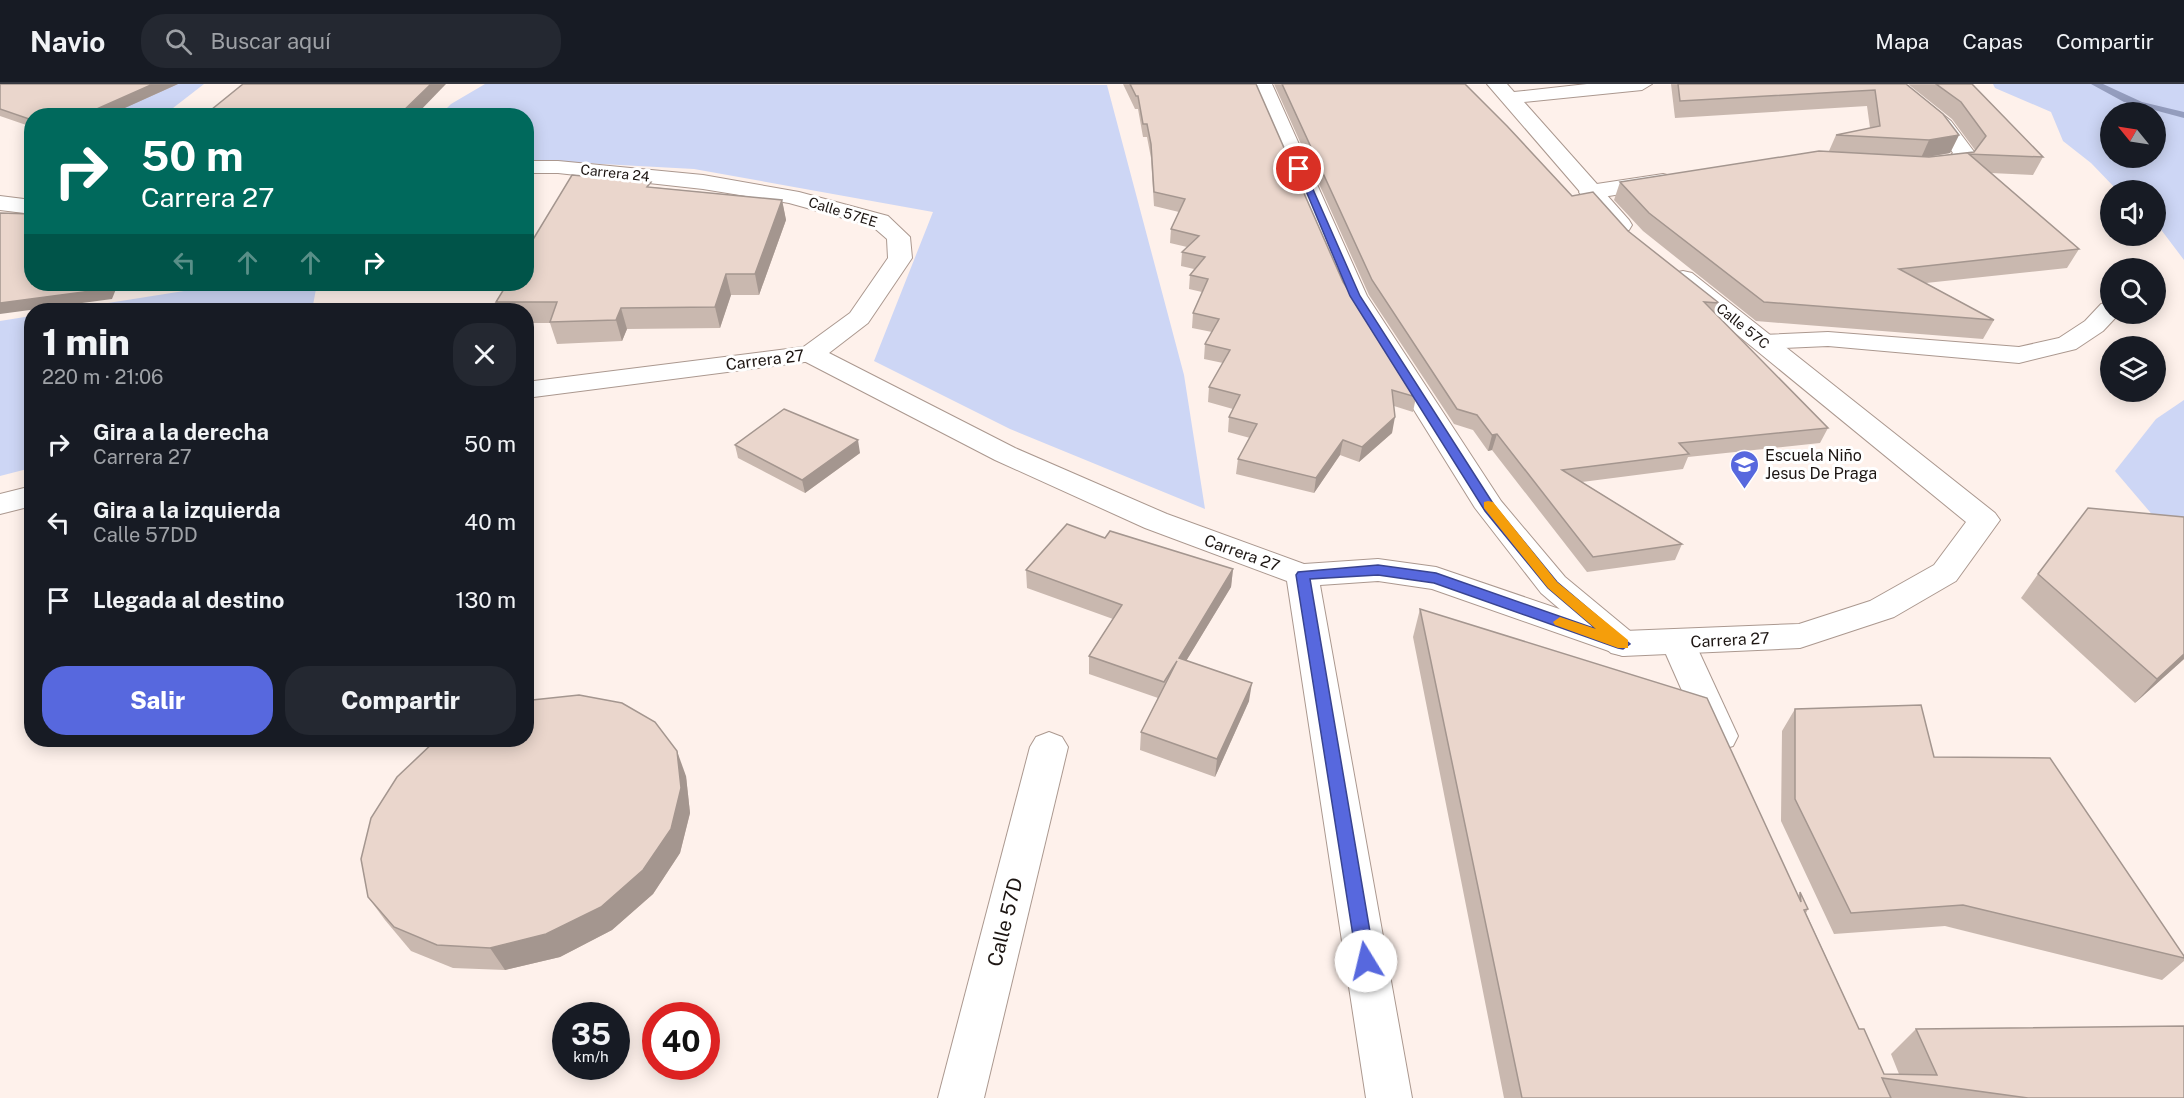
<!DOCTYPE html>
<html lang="es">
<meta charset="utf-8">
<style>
body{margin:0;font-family:"Public Sans",sans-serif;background:#242831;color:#f1f3f6;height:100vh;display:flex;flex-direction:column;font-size:22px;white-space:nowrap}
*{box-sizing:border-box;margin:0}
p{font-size:20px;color:#9ea1a6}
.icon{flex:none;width:33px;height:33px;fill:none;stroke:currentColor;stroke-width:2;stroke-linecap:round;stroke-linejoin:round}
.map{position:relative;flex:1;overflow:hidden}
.panel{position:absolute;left:24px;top:219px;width:510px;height:444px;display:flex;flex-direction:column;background:#171b24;border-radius:24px;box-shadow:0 3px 15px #0003}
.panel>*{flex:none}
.top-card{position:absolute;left:24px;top:24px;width:510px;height:183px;border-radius:24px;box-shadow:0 3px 15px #0003;background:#00695c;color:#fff;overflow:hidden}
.needle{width:39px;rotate:300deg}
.controls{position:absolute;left:2100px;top:18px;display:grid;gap:12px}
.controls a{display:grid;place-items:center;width:66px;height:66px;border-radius:50%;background:#171b24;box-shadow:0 3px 15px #0003;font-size:30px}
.speed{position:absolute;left:552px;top:918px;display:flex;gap:12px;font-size:30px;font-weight:700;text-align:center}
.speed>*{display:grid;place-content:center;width:78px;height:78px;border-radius:50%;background:#171b24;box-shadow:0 3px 15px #0003;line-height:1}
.speed small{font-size:15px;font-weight:400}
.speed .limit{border:9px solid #d22;background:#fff;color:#111}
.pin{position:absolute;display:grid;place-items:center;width:51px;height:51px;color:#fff;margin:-26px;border:3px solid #fff;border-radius:50%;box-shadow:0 2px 6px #0007}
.me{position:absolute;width:66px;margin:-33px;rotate:351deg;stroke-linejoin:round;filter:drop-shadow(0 0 4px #0008)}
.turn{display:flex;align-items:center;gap:21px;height:126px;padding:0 18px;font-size:27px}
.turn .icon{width:78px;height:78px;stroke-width:2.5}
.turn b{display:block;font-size:42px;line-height:51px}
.lanes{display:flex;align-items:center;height:57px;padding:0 18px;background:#0003;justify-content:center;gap:30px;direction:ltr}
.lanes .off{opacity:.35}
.round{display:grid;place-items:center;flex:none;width:63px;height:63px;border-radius:24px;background:#242831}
.headline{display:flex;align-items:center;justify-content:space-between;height:102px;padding:0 18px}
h1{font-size:36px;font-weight:800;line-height:45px}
.action{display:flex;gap:12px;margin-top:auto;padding:12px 18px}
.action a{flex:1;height:69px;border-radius:24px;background:#5768de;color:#fff;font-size:24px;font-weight:800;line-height:69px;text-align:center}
.action a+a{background:#242831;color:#f1f3f6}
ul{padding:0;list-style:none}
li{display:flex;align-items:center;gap:18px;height:78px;padding:0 18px}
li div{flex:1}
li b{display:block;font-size:22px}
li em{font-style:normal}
header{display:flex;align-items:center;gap:36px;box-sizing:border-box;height:84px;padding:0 30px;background:#171b24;border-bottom:2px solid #363941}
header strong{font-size:28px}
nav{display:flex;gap:33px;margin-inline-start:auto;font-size:21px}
.search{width:420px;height:54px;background:#242831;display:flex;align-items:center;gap:15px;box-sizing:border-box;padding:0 21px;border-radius:24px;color:#9ea1a6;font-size:22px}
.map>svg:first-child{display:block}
.green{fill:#cdd6f5;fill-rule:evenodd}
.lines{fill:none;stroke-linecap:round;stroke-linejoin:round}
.stream{fill:#949dbe;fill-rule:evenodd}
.service-casing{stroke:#ab988f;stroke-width:2}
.minor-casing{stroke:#ab988f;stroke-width:2}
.tertiary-casing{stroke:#ab988f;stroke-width:2}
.service{fill:#fff;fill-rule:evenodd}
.minor{fill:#fff;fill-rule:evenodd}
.tertiary{fill:#fff;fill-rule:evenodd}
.wall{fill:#c9b8af}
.shaded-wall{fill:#a4968f}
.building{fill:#ead6cc;stroke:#a4968f;stroke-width:1.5}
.route{fill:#5768de;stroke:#394490;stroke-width:1.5}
.slow{fill:#f59e0b}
.labels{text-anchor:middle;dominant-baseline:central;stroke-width:6;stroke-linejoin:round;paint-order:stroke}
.far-street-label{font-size:14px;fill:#1c1512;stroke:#fff}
.street-label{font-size:16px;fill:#1c1512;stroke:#fff}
.poi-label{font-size:16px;fill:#1c1512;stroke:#fff;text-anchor:start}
.near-street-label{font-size:20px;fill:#1c1512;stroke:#fff}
</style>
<header>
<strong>Navio</strong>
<div class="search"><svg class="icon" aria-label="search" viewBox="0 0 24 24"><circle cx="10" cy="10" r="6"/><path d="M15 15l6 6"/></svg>Buscar aquí</div>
<nav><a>Mapa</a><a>Capas</a><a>Compartir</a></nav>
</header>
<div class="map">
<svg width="2184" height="1014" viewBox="0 0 2184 1014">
<rect width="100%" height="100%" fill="#fef1eb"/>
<g class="green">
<polygon points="156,0 204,0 164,31 106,32"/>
<polygon points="485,0 1107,1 1184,291 1205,425 1010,345 874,277 933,128 694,85 527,76 526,32 439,32 451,20"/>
<path d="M1993,0H2184V176L2156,139V106H2117L2091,79L2063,57L2051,28L1995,4ZM2110,28H2156V74H2110Z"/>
<polygon points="228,200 317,200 312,226 64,226"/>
<polygon points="31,232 31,384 0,392 0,237"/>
<polygon points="2184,316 2184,468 2115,387 2156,335"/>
</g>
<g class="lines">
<polygon class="stream" points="2091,0 2103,0 2142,18 2184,28 2184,34 2124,18"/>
<defs>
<polygon id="service" points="2110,218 2110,230 2119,230 2103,247 2076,265 2019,279 1828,262 1763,265 1754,263 1751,258 1754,253 1763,251 1828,248 2019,263 2059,254 2085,237 2101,220"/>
<g id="minor">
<polygon points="1252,0 1272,0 1367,212 1501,417 1565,493 1635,551 1640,560 1635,569 1623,572 1611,569 1541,509 1475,424 1343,212"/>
<polygon points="1882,0 1904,0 1951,37 1975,69 1965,83 1922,88 1914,87 1911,82 1914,77 1950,72 1953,69 1937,45"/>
<polygon points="1663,90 1671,92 1674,97 1671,102 1590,115 1582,113 1579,108 1582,103 1590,101"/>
<polygon points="811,262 820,264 824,270 820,276 526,314 526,298"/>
<polygon points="32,402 32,422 0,430 0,410"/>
<polygon points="1678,547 1690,550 1695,559 1738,652 1733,662 1720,666 1707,662 1702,652 1661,559 1666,550"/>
<polygon points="1049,648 1062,653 1068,663 984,1014 938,1014 1030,663 1036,653"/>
</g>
<g id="tertiary">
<polygon points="1487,0 1507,0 1514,8 1587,0 1652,0 1642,6 1524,18 1629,136 1632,141 1629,146 1613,146"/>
<polygon points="526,77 558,77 703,91 799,108 888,132 910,153 912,174 868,239 829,269 1015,364 1167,430 1304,480 1378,475 1436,483 1624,547 1799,540 1870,517 1934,481 1966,438 1674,199 1671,194 1674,189 1683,187 1692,189 1995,429 2000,436 1956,497 1894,533 1800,564 1623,572 1432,505 1378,497 1320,501 1412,1014 1366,1014 1287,497 1145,444 995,376 802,276 798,270 802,264 850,229 888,174 887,155 872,142 789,119 703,105 558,89 526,89"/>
<polygon points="0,112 32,116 32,130 0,126"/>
</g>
</defs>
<use href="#service" class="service-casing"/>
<use href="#minor" class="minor-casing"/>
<use href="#tertiary" class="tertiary-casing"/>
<use href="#service" class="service"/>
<use href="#minor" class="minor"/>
<use href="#tertiary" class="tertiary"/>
</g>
<g class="wall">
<polygon points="0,0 178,0 107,32 32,32 32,43 0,32"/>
<polygon points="1123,0 1256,0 1343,198 1416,313 1413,328 1394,322 1392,349 1359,378 1340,371 1314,409 1236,390 1238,375 1250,354 1228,348 1229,333 1233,325 1208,318 1209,303 1223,279 1204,275 1205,260 1212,248 1192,244 1193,229 1202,208 1189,205 1190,191 1194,185 1181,182 1182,168 1187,163 1170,159 1171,145 1179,128 1154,122 1151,74 1147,53 1143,53 1138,25 1135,25"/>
<polygon points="1274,0 1465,0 1572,112 1628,147 1719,219 1715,229 1828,344 1820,359 1688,373 1683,385 1582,398 1682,460 1675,476 1587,488 1492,366 1488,367 1473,346 1454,340 1369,211"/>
<polygon points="1671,0 1906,0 1959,51 1950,69 1928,73 1974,68 1975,66 1952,35 1908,0 1972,0 2043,73 2033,91 1991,89 2079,165 2067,184 1926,199 1994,236 1983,255 1756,237 1643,147 1614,116 1620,98 1829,67 1836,51 1870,44 1867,22 1675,34"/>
<polygon points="652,103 782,116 786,136 759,211 731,211 720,244 627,245 622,257 557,260 550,239 526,239 526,226 499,226 496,218"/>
<polygon points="735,361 860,369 805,409 738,374"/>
<polygon points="2184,433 2184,575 2135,619 2021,514 2038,490"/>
<polygon points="1105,454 1233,485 1231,503 1186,577 1249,617 1215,693 1140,666 1141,648 1158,614 1089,590 1089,572 1113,535 1027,504 1026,486"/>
<polygon points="1420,525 1798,812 1800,808 1808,825 1806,829 1859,945 1884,990 1899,990 1891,970 1916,945 2184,1014 1504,1014 1413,553"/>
<polygon points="1795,625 1934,673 2184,872 2184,877 2162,896 1945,842 1834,850 1781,737 1782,647"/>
<polygon points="686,692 690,729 680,769 653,810 612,846 560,873 505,886 453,884 411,867 385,836 368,813"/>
</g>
<g class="shaded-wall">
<polygon points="153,0 178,0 107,32 81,32"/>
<polygon points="431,0 446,0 415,32 398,32"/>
<polygon points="1959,51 1950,69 1921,74 1929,56"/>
<polygon points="782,116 786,136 759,211 755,190"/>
<polygon points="726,190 731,211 720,244 715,223"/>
<polygon points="108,200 118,200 112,215 0,230 0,219"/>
<polygon points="621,224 627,245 622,257 616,236"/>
<polygon points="1395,333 1392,349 1359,378 1362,363"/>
<polygon points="1497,350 1492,366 1488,367 1492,351"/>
<polygon points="858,356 860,369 805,409 802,396"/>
<polygon points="1343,356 1340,371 1314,409 1316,394"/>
<polygon points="1233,485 1231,503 1177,592 1179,574"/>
<polygon points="2184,570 2184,575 2135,619 2157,595"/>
<polygon points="1252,599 1249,617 1215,693 1217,675"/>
<polygon points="677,667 686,692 690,729 680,769 653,810 612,846 560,873 505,886 490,864"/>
</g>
<g class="building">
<polygon points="0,0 153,0 81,32 32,32 32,36 0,25"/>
<polygon points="243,0 431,0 398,32 213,32 215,30 206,30"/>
<polygon points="1130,0 1256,0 1343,198 1416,313 1392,306 1395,333 1362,363 1343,356 1316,394 1238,375 1257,340 1229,333 1240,311 1209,303 1230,266 1205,260 1219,235 1193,229 1208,195 1190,191 1205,173 1182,168 1199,152 1171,145 1185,115 1154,108 1151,60 1147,40 1143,40 1138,12 1136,12"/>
<polygon points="1282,0 1465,0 1507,42 1572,112 1593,108 1628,147 1719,219 1704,218 1828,344 1679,359 1689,370 1562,386 1682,460 1593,473 1497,350 1492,351 1477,331 1457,325 1372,196"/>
<polygon points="1678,0 1906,0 1943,30 1959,51 1929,56 1836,51 1880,42 1875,6 1680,17"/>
<polygon points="1936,0 1972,0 2043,73 1969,70 2079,165 1899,185 1994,236 1764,218 1649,129 1620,98 1819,67 1929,73 1974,68 1986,52 1961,18"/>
<polygon points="572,91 651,98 647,103 782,116 755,190 726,190 715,223 621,224 616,236 550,238 557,218 496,218 507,200 526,200 526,167"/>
<polygon points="0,129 32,130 32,200 108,200 106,205 0,219"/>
<polygon points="784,325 858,356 802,396 735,361"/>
<polygon points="2088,424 2184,433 2184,570 2157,595 2038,490"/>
<polygon points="1067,440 1105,454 1110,447 1233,485 1179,574 1252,599 1217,675 1141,648 1177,577 1164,598 1089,572 1122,521 1026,486"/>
<polygon points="1420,525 1707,614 1801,818 1800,808 1808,825 1804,826 1859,945 1864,945 1884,990 1937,991 1916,945 2184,942 2184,1014 2028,1014 1882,994 1891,1014 1522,1014"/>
<polygon points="579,611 622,619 655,638 677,667 681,704 671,745 643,786 601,823 546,850 490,864 437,861 394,843 368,813 361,775 371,734 397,693 435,657 439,656 526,656 526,617 532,616"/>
<polygon points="1921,621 1934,673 2050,674 2184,872 2184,874 1963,821 1851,829 1795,715 1795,625"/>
</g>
<polygon class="route" points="1296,83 1304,85 1360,212 1494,421 1557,498 1630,560 1623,565 1618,564 1434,499 1378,491 1310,495 1375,877 1373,883 1366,885 1360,883 1357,877 1296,491 1298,488 1378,481 1436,489 1596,545 1548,504 1485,427 1350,212"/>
<polygon class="slow" points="1488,417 1493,418 1557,498 1628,556 1628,564 1618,564 1555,541 1553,538 1560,533 1596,545 1548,504 1484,424 1484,418"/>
<defs>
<symbol id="school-pin" viewBox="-11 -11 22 30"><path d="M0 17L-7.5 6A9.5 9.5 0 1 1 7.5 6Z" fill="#5768de" stroke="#fff"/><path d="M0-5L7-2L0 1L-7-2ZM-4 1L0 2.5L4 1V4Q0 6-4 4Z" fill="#fff"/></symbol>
</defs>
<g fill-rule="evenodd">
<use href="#school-pin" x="1728" y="364" width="33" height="45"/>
</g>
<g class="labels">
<g class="far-street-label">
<text transform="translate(615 89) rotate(6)">Carrera 24</text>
<text transform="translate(843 128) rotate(17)">Calle 57EE</text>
<text transform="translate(1743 242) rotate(39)">Calle 57C</text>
</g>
<g class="street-label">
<text transform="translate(765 276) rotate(-7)">Carrera 27</text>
<text transform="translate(1242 469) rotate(20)">Carrera 27</text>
<text transform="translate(1730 556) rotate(-3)">Carrera 27</text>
</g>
<g class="poi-label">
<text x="1765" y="371">Escuela Niño<tspan x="1765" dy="18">Jesus De Praga</tspan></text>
</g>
<g class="near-street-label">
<text transform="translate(1005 838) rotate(-76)">Calle 57D</text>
</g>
</g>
</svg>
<div class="controls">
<a><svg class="needle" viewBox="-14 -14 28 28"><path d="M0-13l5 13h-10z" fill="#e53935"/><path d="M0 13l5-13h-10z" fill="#9ea1a6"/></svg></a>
<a><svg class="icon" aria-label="sound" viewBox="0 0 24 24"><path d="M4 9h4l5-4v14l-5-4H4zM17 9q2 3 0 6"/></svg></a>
<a><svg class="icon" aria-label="search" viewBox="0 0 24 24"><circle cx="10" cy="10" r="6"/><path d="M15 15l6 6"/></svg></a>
<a><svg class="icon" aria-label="layers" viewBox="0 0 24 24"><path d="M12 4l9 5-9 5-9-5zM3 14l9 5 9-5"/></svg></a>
</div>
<div class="speed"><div>35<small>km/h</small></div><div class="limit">40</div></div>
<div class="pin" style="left:1299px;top:85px;background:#d93025"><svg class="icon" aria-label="arrive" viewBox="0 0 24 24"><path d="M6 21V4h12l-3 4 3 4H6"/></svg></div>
<svg class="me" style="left:1366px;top:877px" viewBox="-20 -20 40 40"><circle r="19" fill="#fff"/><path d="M0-13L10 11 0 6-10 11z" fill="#5768de"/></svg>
<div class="top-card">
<div class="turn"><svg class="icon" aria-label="right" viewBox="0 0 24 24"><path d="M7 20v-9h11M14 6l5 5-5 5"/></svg><div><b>50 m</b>Carrera 27</div></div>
<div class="lanes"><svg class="icon off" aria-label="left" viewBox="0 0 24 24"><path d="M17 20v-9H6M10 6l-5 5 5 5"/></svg><svg class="icon off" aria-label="ahead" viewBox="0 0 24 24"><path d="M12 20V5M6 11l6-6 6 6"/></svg><svg class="icon off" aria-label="ahead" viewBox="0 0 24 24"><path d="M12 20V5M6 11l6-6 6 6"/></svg><svg class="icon" aria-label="right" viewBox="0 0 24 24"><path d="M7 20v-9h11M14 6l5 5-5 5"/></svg></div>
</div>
<section class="panel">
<div class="headline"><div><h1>1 min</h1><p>220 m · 21:06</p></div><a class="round"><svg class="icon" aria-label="close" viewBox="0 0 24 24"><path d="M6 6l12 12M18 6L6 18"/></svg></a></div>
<ul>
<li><svg class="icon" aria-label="right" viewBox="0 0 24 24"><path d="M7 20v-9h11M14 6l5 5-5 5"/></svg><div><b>Gira a la derecha</b><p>Carrera 27</p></div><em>50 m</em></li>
<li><svg class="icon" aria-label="left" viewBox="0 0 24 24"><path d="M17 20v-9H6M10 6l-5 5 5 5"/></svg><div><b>Gira a la izquierda</b><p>Calle 57DD</p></div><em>40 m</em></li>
<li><svg class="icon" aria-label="arrive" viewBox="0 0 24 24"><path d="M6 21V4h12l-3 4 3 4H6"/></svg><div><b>Llegada al destino</b></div><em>130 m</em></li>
</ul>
<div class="action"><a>Salir</a><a>Compartir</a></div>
</section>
</div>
